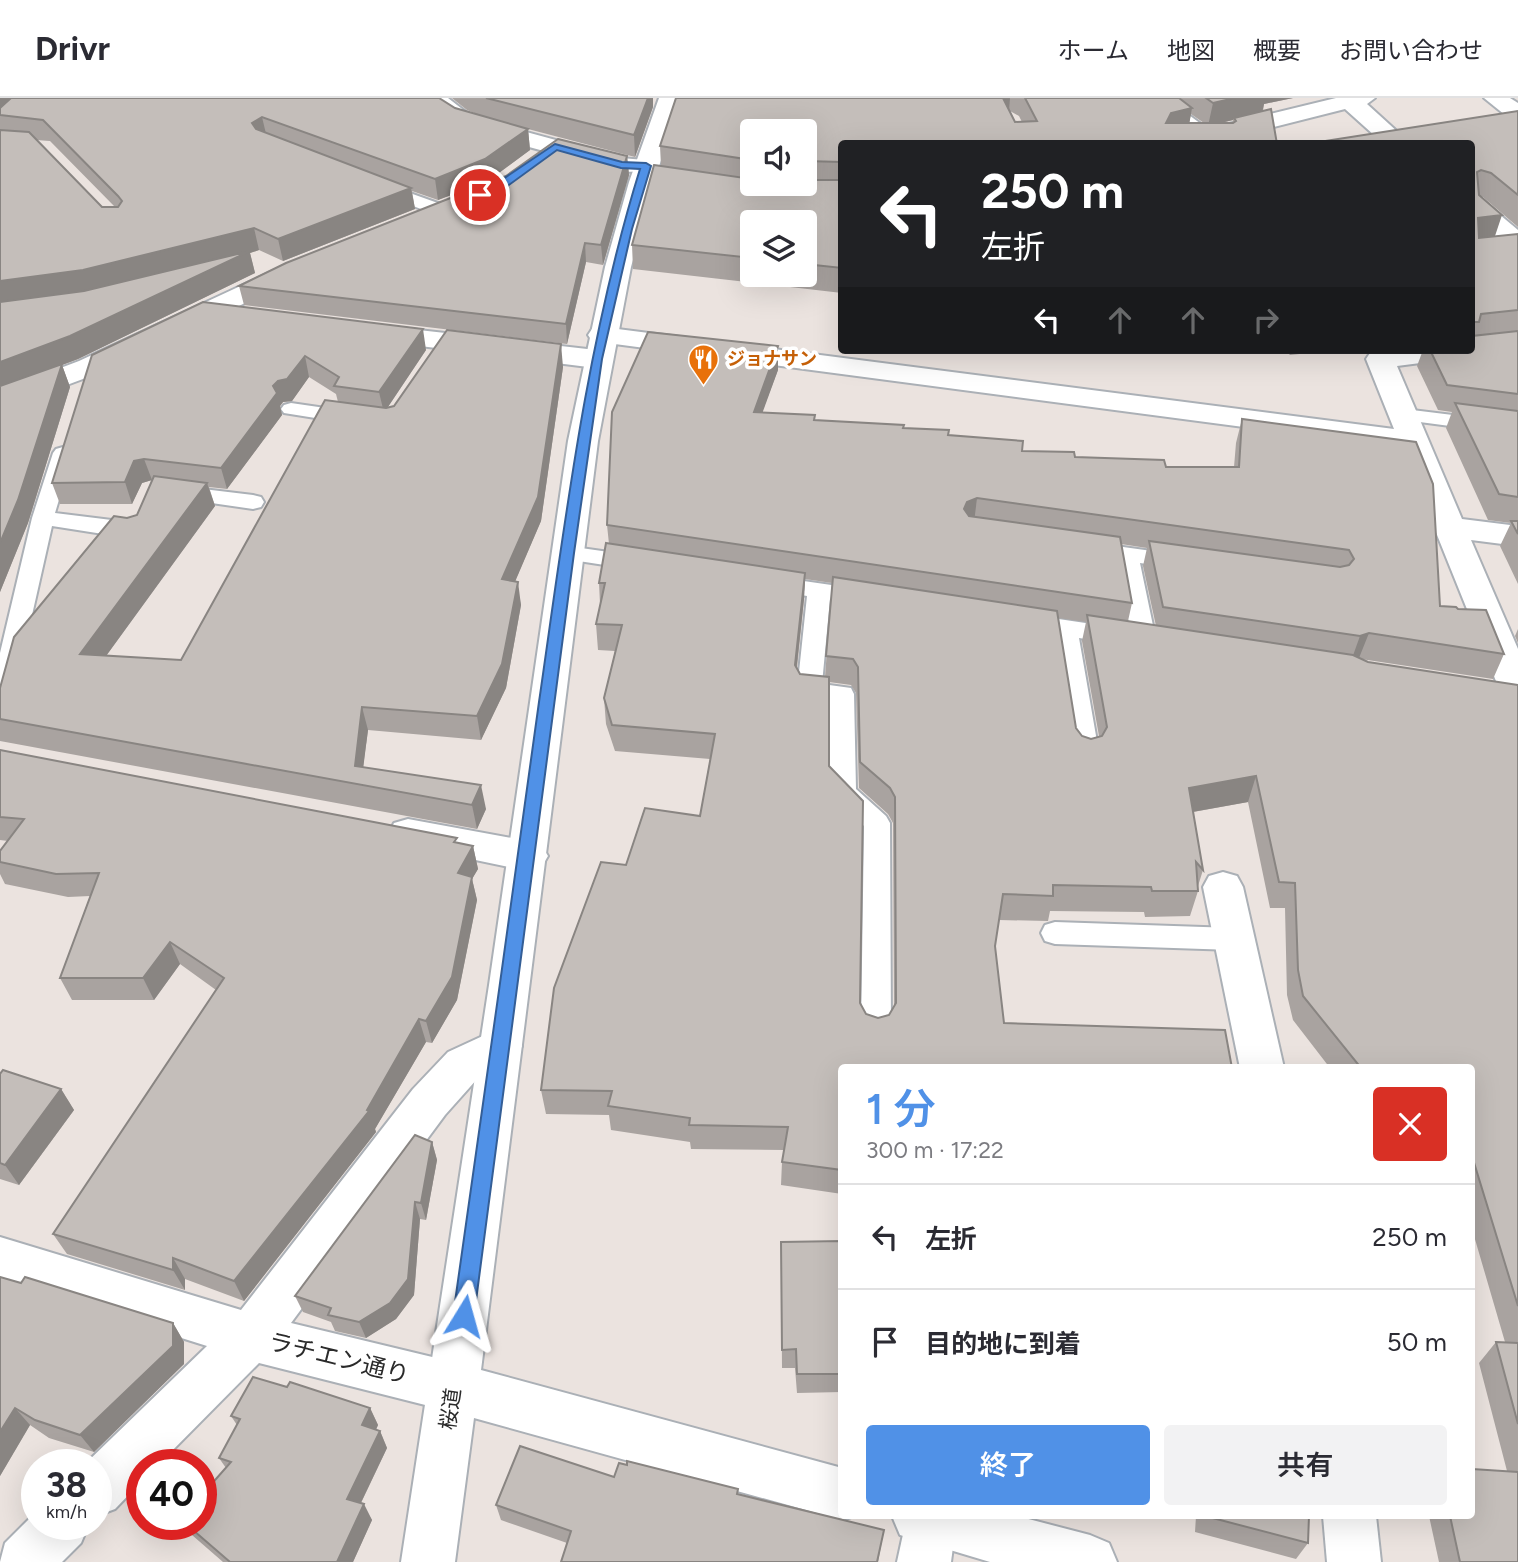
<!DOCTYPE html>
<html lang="ja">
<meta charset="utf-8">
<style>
body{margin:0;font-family:Figtree,"Noto Sans JP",sans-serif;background:#f2f2f3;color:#2b2b33;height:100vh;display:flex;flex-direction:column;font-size:26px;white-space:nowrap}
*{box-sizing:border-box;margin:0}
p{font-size:23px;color:#7c7c81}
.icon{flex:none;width:38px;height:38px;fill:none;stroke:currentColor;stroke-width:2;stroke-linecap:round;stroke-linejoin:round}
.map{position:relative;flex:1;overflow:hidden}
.sheet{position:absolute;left:838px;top:966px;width:637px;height:455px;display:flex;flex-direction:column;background:#fff;border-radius:7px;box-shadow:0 7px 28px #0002}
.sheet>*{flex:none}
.top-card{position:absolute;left:838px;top:42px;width:637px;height:214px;border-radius:7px;box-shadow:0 7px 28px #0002;background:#202124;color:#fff;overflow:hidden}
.tools{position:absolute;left:740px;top:21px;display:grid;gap:14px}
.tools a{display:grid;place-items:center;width:77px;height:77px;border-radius:7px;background:#fff;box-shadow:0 7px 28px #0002;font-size:35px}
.speed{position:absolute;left:21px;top:1351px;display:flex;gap:14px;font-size:35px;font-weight:700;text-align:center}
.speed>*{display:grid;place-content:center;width:91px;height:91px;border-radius:50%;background:#fff;box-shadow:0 7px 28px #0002;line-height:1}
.speed small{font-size:18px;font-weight:400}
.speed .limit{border:10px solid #d22;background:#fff;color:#111}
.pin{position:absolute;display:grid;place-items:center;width:60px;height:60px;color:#fff;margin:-30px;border:4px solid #fff;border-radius:50%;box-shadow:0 2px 7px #0007}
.me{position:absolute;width:77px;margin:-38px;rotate:8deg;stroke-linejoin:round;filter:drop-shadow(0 0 5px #0008)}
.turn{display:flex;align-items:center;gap:24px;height:147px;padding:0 28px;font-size:32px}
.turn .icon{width:91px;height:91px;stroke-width:2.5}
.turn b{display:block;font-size:49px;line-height:60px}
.lanes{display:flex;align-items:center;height:66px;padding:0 28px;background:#0003;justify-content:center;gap:35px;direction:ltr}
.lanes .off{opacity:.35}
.round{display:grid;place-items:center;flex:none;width:74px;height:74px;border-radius:7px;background:#f2f2f3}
.headline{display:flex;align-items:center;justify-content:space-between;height:119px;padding:0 28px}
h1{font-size:42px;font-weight:600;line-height:52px;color:#5091e7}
.primary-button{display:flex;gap:14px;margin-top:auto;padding:14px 28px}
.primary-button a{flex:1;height:80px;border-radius:7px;background:#5091e7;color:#fff;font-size:28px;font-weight:600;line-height:80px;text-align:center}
.primary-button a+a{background:#f2f2f3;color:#2b2b33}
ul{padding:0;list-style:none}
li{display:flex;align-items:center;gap:21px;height:105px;padding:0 28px;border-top:2px solid #e1e1e2}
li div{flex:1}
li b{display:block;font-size:26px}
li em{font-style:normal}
header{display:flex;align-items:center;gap:42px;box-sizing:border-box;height:98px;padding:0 35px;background:#fff;border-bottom:2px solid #e1e1e2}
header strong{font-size:33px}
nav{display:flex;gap:38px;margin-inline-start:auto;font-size:24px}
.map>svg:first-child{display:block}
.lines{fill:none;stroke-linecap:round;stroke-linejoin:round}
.service-casing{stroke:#abb0b6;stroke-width:4}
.minor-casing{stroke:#abb0b6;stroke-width:4}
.tertiary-casing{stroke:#abb0b6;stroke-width:4}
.service{fill:#fff;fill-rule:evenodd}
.minor{fill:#fff;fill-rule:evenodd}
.tertiary{fill:#fff;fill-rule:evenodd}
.wall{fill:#a9a3a0;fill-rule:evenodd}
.shaded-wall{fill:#898582}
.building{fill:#c4beba;stroke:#898582;stroke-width:2}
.route{fill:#5091e7;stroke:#345e96;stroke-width:2}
.labels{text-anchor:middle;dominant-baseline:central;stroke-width:7;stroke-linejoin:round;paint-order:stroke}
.far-food-label{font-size:18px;font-weight:bold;fill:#c56008;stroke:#fff;text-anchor:start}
.street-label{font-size:21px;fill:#2b2b2b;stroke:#fff}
.near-street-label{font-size:24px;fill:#2b2b2b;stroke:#fff}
</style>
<header>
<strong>Drivr</strong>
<nav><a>ホーム</a><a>地図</a><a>概要</a><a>お問い合わせ</a></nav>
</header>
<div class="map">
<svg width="1518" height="1464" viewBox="0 0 1518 1464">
<rect width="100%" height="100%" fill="#ebe3df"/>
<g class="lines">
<defs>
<g id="service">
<polygon points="1148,0 1166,0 1228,46 1209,46"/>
<polygon points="379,84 449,109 452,113 449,117 437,117 373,93 371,89 373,85"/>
<polygon points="291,305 353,314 360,316 363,320 360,324 353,326 284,315 281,311 284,307"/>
<polygon points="1404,311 1518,325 1518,337 1397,321 1394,317 1397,313"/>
<polygon points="63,349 70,351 73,355 55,415 136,425 144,427 147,432 143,439 135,441 52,428 12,606 9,612 0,614 0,555 32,420 53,355 56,351"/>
<polygon points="178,388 253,397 261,399 264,404 261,409 253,411 170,399 167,394 170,389"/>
<polygon points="1087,444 1181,457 1189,459 1192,464 1189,469 1181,471 1140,465 1156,542 1152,548 1144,550 1136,548 1132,542 1117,462 1079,456 1076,451 1079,446"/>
<polygon points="567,448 637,458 645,460 648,465 645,470 637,472 559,460 556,455 559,450"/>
<polygon points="769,478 866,492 874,494 877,499 874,504 866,506 830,501 822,586 851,590 854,596 856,691 886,718 890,725 891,930 886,939 876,942 866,939 861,930 864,728 830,694 830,603 800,599 797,593 807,498 761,490 758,485 761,480"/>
<polygon points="1025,516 1119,530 1127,533 1131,538 1127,543 1119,546 1079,540 1099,655 1095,661 1086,664 1077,661 1073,655 1055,536 1017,529 1013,524 1017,519"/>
<polygon points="1055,824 1233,830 1243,833 1247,841 1243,849 1233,852 1055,846 1045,843 1041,835 1045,827"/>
</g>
<g id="minor">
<polygon points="423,0 448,0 466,14 486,23 622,60 655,63 658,68 655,73 621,74 470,33 450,24"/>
<polygon points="1336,0 1375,0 1367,6 1411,46 1384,46 1345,11 1206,46 1163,46 1167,41"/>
<polygon points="1484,0 1510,0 1518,5 1518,23 1510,21"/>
<polygon points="1472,98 1481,101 1518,132 1518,153 1509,150 1472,119"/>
<polygon points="288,166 297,168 301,174 297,180 99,275 0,312 0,293 79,263"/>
<polygon points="374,227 596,252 606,255 610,261 606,267 596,270 364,241 360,235 364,229"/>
<polygon points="602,229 1394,331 1366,261 1370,255 1385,252 1472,252 1472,245 1475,246 1479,252 1475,258 1397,268 1462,421 1518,428 1518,448 1471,442 1518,551 1518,605 1505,602 1500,593 1402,350 592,243 588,237 592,231"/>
<polygon points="408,721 528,743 542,748 548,758 542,768 528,773 394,745 389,735 394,725"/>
<polygon points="1223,774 1237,778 1243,789 1284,970 1240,970 1203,789 1209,778"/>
<polygon points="500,930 515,935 522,948 515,961 478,980 445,1017 291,1225 453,1264 471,1272 478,1289 471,1306 453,1314 259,1265 158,1367 142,1367 142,1383 115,1411 96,1418 96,1367 84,1367 207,1248 0,1183 0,1139 241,1212 413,991 448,954"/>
<polygon points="37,1413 37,1426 89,1426 81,1445 62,1464 0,1464 5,1445"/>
<polygon points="907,1418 957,1418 951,1464 897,1464"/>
<polygon points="1323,1418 1376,1418 1381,1464 1327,1464"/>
</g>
<g id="tertiary">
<polygon points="659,0 681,0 654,84 631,169 598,343 481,1272 842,1370 842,1418 854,1418 842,1422 474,1320 455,1464 401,1464 489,887 568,343 605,169 629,84"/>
<polygon points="892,1418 1017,1418 1090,1437 1109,1445 1117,1464 990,1464 900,1437"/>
</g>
</defs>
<use href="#service" class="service-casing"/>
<use href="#minor" class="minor-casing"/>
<use href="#tertiary" class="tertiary-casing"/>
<use href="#service" class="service"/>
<use href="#minor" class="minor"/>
<use href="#tertiary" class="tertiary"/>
</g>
<g class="wall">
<path d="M0,0L455,10L479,17L467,12L452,0H653V9L635,59L528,31L530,52L488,83L438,102L412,93L415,111L283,163L259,152L250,155L255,175L78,261L62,267L70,289L28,425L0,494ZM36,42L50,43L115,109H102Z"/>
<path d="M676,0H1293L1264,6L1263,13L1277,46H842V195L633,171L632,147L661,68L660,48ZM1010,13L1019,18L1022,24H1015ZM1191,16L1204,25H1189ZM1233,22L1232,25H1221ZM752,33H805V86H752ZM752,124H805V177H752Z"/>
<polygon points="1518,13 1518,129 1483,99 1479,98 1495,138 1518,136 1518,486 1500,448 1511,425 1488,422 1446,330 1452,314 1438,312 1417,268 1423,252 1472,252 1472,46"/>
<polygon points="627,58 629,77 603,167 586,164 567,246 244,207 239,188 506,78"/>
<path d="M778,248V272L762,314L814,322L903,330L948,337L1022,353L1166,369H1234L1236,345L1242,321L1440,508L1458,511L1504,556L1493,581L1361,561L1368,564L1518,587V1464H1439L1429,1418H1472L1507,1373L1479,1265L1496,1244H1505L1472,1131V970H1330L1293,922L1287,897L1285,810H1270L1248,704L1193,714L1203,772L1198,788V793L1190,818L1145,819L1144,814L1050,813L1048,823L999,822L842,970V1096L781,1087L782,1064L784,1052L691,1051L690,1044L611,1032L609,1017L546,1016L541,992L626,767L700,718L710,661L615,653L606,626L604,600L615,553L598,552L596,526L600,506L599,485L609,446L607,427ZM1121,446L1147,450L1143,468L1156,528L1128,523L1132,505ZM805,481L832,485L825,579L800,576L797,570L804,501ZM1058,520L1086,524L1082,543L1099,638L1091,641L1082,638L1076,630ZM829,584L851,587L856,595L859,690L888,716L893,725L894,910L889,917L878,920L866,916L860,905L829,668Z"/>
<path d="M426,252L387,310L563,269L541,423L515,483L521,507L506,590L481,642L368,632L363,669L486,711L477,731L0,643V590L127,420L137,417L152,382L142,385L132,406H60L52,385L92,257ZM309,279L336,296L338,304L181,562L106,558L215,408L209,389L227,391L282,317L280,308L283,304L292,303Z"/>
<polygon points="1285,252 1337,252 1290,257"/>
<polygon points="1518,531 1518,545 1515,538"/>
<polygon points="0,652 473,748 478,771 472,781 477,802 457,902 432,945 426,944 375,1031 376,1034 244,1203 185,1181 185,1192 67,1156 53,1136 216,892 180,866 154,902 72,902 60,880 90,798 68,799 5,786 0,776 0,753 8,743 0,742"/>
<polygon points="0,976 61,991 74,1012 19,1087 0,1081"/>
<polygon points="432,1044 437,1062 426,1122 420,1121 414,1197 396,1221 366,1240 335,1233 331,1224 303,1214 295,1198"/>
<polygon points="842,1143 842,1294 797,1295 795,1270 782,1270 781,1144"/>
<polygon points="0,1179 173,1225 184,1244 184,1266 94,1354 49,1340 30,1327 0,1378"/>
<polygon points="287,1289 370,1310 378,1327 376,1332 380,1333 387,1350 361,1405 372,1422 353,1464 223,1464 192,1437 184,1426 201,1426 226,1370 219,1360 237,1327 231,1318"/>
<polygon points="614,1379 738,1391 738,1396 884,1432 878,1464 561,1464 567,1445 501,1422 496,1407"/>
<polygon points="1196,1418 1309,1418 1308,1445 1296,1461 1195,1434"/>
</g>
<g class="shaded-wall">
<polygon points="0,0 15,0 0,13"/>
<polygon points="648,0 653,0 653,9 635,59 634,37"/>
<polygon points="1002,0 1010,0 1009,13"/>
<polygon points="1235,0 1293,0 1264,6 1262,15 1234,20 1233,22 1208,28 1213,5"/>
<polygon points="1192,10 1188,33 1166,25 1171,15"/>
<polygon points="262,19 267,40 257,46 252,25"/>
<polygon points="528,31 530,52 488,83 438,102 435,81"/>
<polygon points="627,58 629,77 603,167 601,147"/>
<polygon points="411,90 415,111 283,163 278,141"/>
<polygon points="1502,117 1494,141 1472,144 1478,120"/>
<polygon points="254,130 259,152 250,155 255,175 78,261 62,267 70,289 28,425 0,494 0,264 91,194 0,206 0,183"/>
<polygon points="585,145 586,164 567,246 566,226"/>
<polygon points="423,231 426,252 384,315 379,294"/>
<polygon points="561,246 563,269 541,423 506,505 502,481"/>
<polygon points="778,248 778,272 754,338 754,314"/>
<polygon points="305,258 309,279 292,303 283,304 280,308 282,317 227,391 221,370 273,288"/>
<polygon points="144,361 152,382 142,385 132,406 125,384 134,363"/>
<polygon points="207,385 215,408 90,580 80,556"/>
<polygon points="977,400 974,425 964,411 967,404"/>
<polygon points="805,475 804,501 794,593 795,567"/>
<polygon points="518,484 521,507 506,590 481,642 477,618"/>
<polygon points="1369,535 1359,560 1351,563 1360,538"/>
<polygon points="362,609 368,632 361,687 355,668"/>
<polygon points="1256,678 1248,704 1181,716 1189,690"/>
<polygon points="481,687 486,711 477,731 472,707"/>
<polygon points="473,748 478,771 472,781 477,802 457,902 432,945 426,923 458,775"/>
<polygon points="170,844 180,866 154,902 143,880"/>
<polygon points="419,921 426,944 375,1031 376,1034 244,1203 234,1183 367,1012"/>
<polygon points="61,991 74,1012 19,1087 5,1067"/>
<polygon points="432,1044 437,1062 426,1122 421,1105"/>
<polygon points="415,1104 420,1121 414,1197 396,1221 366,1240 359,1224"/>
<polygon points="173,1160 185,1181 185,1192 173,1172"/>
<polygon points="173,1225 184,1244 184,1266 94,1354 80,1337"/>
<polygon points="15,1310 30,1327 0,1378 0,1334"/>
<polygon points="370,1310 378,1327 370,1344 362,1327"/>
<polygon points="380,1333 387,1350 355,1417 347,1401"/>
<polygon points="364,1406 372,1422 353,1464 337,1464"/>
</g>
<g class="building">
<polygon points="11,0 439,0 455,10 528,31 485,61 435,81 262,19 252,25 256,31 411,90 278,141 254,130 83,172 0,183 0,32 29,34 102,109 118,109 122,103 118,98 43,22 0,17 0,10"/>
<polygon points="486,0 648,0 634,37"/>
<polygon points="676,0 1003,0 1015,24 1037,23 1025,0 1179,0 1192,10 1171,15 1166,25 1233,25 1236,23 1234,20 1271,11 1277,46 842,46 842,64 805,63 805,33 752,33 752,62 660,48"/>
<polygon points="1206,0 1235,0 1213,5"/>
<polygon points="1518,13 1518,97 1491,75 1481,72 1477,74 1479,97 1502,117 1478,120 1479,140 1518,136 1518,212 1481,216 1479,224 1472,224 1472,46 1306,46"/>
<polygon points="558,41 627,58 601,147 585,145 566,226 239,188 286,165 506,78"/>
<polygon points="654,67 752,81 752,86 805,86 805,82 842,82 842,170 805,166 805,124 752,124 752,160 632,147"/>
<polygon points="250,153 70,238 0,264 0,204 84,193"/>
<polygon points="203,204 423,231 379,294 334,288 339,279 305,258 287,281 278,283 273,288 277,295 221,370 144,361 134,363 125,384 52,385 92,257"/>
<polygon points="447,232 561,246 538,399 502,481 518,484 502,566 477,618 362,609 355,668 481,687 472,707 0,621 0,590 14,539 114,418 127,420 137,417 154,378 207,385 80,556 181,562 325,302 386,310 394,308"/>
<polygon points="1518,233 1518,296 1447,287 1430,252 1472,252 1472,238"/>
<polygon points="648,234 778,248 754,314 815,317 814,322 904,327 903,330 949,332 948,337 1023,343 1022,353 1074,354 1075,359 1164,362 1166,369 1239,369 1242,321 1416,344 1433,386 1440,508 1456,509 1458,511 1486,512 1504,556 1369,535 1360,538 1163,509 1149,443 1340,469 1349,467 1354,461 1349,452 977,400 967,404 964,411 969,418 1120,439 1132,505 607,427 612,314"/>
<polygon points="62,266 18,402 0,445 0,288"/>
<polygon points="1455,305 1518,313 1518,399 1499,396"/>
<polygon points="1511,423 1518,423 1518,436"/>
<polygon points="606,445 805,475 795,567 800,576 829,579 829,668 863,703 860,905 866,916 878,920 889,917 896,905 895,699 890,690 860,664 858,569 853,561 826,558 833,479 1057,513 1076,630 1082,638 1091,641 1102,638 1107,629 1087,517 1353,557 1368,564 1518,587 1518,1208 1472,1058 1472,970 1361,970 1303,898 1298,872 1295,785 1279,784 1256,678 1189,690 1203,772 1196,764 1198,793 1152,793 1151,789 1053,787 1053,798 1003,796 995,848 1004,925 1225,932 1232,970 842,970 842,1072 782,1064 788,1029 689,1027 690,1020 608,1008 612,993 541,992 554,890 601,764 626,767 645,710 700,718 715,636 612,627 604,600 622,527 596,526 605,485 599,485"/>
<polygon points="0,652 457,740 454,744 473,748 458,775 472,779 452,879 426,923 419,921 367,1012 369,1013 234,1183 173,1160 173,1172 53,1136 224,880 170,844 143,880 60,880 99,775 56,776 0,764 0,753 24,721 0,719"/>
<polygon points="3,972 61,991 5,1067 0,1065 0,976"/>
<polygon points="415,1037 432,1044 421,1105 415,1104 408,1181 390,1205 359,1224 328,1217 331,1210 295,1198"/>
<polygon points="842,1143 842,1276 797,1276 796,1251 782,1252 781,1144"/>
<polygon points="0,1179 21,1185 25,1179 173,1225 173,1248 80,1337 35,1322 15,1310 0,1334"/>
<polygon points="1496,1244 1518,1245 1518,1326"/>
<polygon points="253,1279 287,1289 290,1284 370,1310 362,1327 380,1333 347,1401 364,1406 337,1464 230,1464 186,1426 201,1426 201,1398 231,1364 219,1360 240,1321 231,1318"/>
<polygon points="520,1348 614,1379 619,1365 627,1367 627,1363 738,1391 737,1396 884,1432 877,1464 561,1464 571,1433 496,1407"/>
<polygon points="1472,1371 1518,1374 1518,1464 1460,1464 1450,1418 1472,1418"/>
<polygon points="1205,1418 1309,1418 1308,1445"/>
</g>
<path class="route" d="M555,46L622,64L646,65L651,68L632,131L602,261L574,455L474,1218L471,1225L464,1228L456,1225L453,1218C482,1013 511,809 539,604C565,424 586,245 640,71L621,70L557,52L502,92L480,100L475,97L494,87Z"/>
<defs>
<symbol id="restaurant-pin" viewBox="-11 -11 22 30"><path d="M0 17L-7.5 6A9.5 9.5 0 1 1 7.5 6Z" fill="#e8710a" stroke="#fff"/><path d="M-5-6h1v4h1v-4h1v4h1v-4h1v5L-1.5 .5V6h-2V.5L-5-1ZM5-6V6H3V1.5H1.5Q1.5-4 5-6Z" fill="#fff"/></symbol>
</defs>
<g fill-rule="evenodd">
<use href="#restaurant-pin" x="686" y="244" width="35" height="47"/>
</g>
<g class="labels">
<g class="far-food-label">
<text x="727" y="261">ジョナサン</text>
</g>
<g class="street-label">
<text transform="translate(450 1311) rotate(-82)">桜道</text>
</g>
<g class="near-street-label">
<text transform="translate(339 1260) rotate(14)">ラチエン通り</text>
</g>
</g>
</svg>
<div class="tools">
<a><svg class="icon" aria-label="sound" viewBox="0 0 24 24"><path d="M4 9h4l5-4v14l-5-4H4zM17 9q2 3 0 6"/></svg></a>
<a><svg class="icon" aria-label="layers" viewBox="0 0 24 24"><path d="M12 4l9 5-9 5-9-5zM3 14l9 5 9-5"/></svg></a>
</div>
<div class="speed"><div>38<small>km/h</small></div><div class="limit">40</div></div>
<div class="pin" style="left:480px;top:97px;background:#d93025"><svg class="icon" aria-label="arrive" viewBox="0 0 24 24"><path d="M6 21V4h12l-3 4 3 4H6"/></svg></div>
<svg class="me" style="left:464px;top:1218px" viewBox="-20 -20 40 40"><path d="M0-17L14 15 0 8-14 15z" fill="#5091e7" stroke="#fff" stroke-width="4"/></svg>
<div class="top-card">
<div class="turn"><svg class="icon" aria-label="left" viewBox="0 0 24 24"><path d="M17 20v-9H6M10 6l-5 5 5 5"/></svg><div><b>250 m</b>左折</div></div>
<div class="lanes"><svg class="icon" aria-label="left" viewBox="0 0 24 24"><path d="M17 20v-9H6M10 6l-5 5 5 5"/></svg><svg class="icon off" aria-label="ahead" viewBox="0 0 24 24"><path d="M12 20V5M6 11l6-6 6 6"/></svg><svg class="icon off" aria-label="ahead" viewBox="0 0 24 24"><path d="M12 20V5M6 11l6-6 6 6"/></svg><svg class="icon off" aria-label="right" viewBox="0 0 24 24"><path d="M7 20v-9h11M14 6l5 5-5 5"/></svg></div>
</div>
<section class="sheet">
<div class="headline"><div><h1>1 分</h1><p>300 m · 17:22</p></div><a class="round" style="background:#d93025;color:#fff"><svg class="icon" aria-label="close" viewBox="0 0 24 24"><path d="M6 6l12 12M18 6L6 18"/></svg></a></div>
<ul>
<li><svg class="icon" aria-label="left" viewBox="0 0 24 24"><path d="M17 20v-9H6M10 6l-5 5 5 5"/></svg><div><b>左折</b></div><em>250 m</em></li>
<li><svg class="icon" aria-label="arrive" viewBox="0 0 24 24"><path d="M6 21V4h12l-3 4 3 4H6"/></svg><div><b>目的地に到着</b></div><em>50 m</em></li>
</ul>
<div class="primary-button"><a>終了</a><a>共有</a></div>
</section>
</div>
